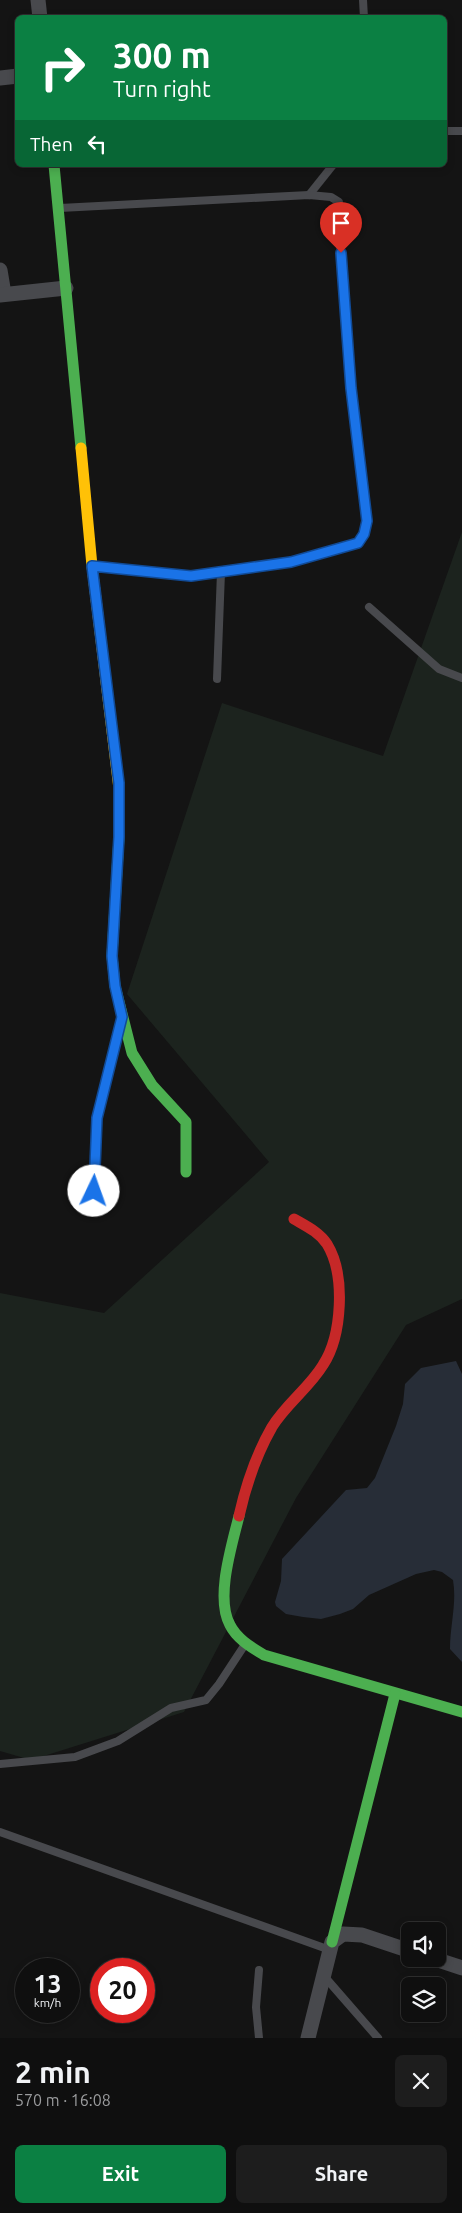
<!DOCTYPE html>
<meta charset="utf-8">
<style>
body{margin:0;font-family:Ubuntu,sans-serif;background:#1d1d1d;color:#f1f3f6;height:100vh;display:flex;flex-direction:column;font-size:19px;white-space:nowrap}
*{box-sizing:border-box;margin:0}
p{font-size:16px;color:#9b9c9e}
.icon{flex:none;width:28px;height:28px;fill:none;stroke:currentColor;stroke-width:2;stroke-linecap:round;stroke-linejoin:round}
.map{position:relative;height:2038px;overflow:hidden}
.sheet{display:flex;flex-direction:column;background:#0f0f0f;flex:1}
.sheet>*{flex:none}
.top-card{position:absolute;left:15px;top:15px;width:432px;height:152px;border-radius:8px;box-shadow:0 2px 8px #0003,0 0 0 1px #2f2f2f;background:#0b8043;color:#fff;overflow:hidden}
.tools{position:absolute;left:401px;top:1922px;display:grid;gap:10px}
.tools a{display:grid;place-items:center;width:45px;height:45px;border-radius:8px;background:#0f0f0f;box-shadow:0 2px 8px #0003,0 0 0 1px #2f2f2f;font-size:25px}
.speed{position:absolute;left:15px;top:1958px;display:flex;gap:10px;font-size:25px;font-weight:700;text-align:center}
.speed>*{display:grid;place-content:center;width:65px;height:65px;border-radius:50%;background:#0f0f0f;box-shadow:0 2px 8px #0003,0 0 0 1px #2f2f2f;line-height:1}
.speed small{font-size:12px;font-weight:400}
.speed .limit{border:8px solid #d22;background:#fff;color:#111}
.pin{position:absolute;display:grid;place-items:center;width:42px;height:42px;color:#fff;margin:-51px -21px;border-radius:50% 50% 50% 0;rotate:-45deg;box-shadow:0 0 5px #0007}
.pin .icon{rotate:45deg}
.me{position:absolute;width:55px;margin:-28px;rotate:3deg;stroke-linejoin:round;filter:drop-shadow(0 0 4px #0008)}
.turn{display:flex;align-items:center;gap:18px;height:105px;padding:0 15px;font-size:22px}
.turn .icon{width:65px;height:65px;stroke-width:2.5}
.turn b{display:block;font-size:35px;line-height:42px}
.then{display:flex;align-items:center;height:48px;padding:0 15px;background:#0003;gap:10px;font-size:19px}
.round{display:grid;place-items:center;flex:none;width:52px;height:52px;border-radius:8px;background:#1d1d1d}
.summary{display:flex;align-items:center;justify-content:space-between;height:85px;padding:0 15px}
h1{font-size:30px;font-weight:700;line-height:38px}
.button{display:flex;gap:10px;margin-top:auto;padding:10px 15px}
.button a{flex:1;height:58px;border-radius:8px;background:#0b8043;color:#fff;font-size:20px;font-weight:700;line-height:58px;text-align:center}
.button a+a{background:#1d1d1d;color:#f1f3f6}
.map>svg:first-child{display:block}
.green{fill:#1c231e}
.water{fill:#272d37}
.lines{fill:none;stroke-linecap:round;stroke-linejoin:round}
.lane{stroke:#48494d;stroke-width:8}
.street{stroke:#48494d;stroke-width:15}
.fast{stroke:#4caf50;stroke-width:11}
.slow{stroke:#ffc107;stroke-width:11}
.jam{stroke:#c62828;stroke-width:11}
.route-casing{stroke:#114b97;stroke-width:12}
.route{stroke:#1a73e8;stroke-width:9}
</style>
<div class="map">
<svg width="462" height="2038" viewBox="0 0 462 2038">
<rect width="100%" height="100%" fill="#141414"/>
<polygon class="green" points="462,532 462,1299 406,1325 296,1498 184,1712 31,1760 0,1751 0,1293 104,1313 269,1162 127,994 222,703 383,756"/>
<path class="water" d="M456,1361L462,1374V1662L450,1649C450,1625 457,1603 453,1580L442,1572L434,1570L416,1574L369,1595L353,1609L340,1614L321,1619L303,1617L286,1614L276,1606L275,1602L281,1581L282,1559L346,1490L367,1488L375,1478L396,1426L403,1404L405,1384L421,1368Z"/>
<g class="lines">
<g class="lane">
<polyline points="363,0 364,18"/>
<polyline points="445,131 462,131"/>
<polyline points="309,195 333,165"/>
<path d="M60,208L309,195L331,197L339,202C340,309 356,414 367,521L364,533L358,543L291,562L191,576L94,566"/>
<polyline points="369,607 439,669 462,678"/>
<polyline points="217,679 221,572"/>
<polyline points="93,1191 97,1118 119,1031"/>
<polyline points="0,1764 75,1757 118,1741 171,1708 206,1700 219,1684 244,1646"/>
<polyline points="0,1832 330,1950"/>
<polyline points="324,1976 378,2038"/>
<polyline points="259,2038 256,2007 259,1970"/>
</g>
<g class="street">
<polyline points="38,0 40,18"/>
<polyline points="0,78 18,76"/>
<polyline points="0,270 4,294"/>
<polyline points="0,295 66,288"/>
<polyline points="435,1959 462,1968"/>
<polyline points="308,2038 332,1942 343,1934 362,1935 410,1951"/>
</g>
<g class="fast">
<polyline points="54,165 81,448"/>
<polyline points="119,789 119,837 112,956 115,986 132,1053 152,1085 186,1122 186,1172"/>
<path d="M239,1516C232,1545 215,1598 230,1625C237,1639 251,1647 264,1655L462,1712"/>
<polyline points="332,1942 395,1694"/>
</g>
<polyline class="slow" points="81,448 92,566 119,789"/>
<path class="jam" d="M239,1516C246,1485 256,1455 272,1427C286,1404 309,1388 323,1365C342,1336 346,1275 327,1244C319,1232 306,1226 294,1219"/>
</g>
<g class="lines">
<defs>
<polyline id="route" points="94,1191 97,1118 122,1017 115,986 112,956 119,837 119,783 92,566 191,576 291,562 358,543 364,534 367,521 351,388 341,253"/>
</defs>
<use href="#route" class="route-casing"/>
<use href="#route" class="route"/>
</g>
</svg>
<div class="tools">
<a><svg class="icon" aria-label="sound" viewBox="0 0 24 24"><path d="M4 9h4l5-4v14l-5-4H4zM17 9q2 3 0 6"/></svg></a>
<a><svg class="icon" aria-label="layers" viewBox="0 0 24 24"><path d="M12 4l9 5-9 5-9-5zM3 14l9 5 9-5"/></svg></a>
</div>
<div class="speed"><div>13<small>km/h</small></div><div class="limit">20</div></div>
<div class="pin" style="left:341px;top:253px;background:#d93025"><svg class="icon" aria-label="arrive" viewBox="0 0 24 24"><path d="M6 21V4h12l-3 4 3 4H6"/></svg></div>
<svg class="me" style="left:94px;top:1191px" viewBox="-20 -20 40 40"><circle r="19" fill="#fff"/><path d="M0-13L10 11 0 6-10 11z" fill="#1a73e8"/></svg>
<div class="top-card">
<div class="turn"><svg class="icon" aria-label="right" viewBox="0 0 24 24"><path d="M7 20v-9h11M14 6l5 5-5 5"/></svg><div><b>300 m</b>Turn right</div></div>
<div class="then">Then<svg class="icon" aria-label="left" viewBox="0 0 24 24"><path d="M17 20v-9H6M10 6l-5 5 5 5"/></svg></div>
</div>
</div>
<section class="sheet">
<div class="summary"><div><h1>2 min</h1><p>570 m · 16:08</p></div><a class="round"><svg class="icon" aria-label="close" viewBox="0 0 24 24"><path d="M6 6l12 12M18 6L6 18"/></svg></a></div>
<div class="button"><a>Exit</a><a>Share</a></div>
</section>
